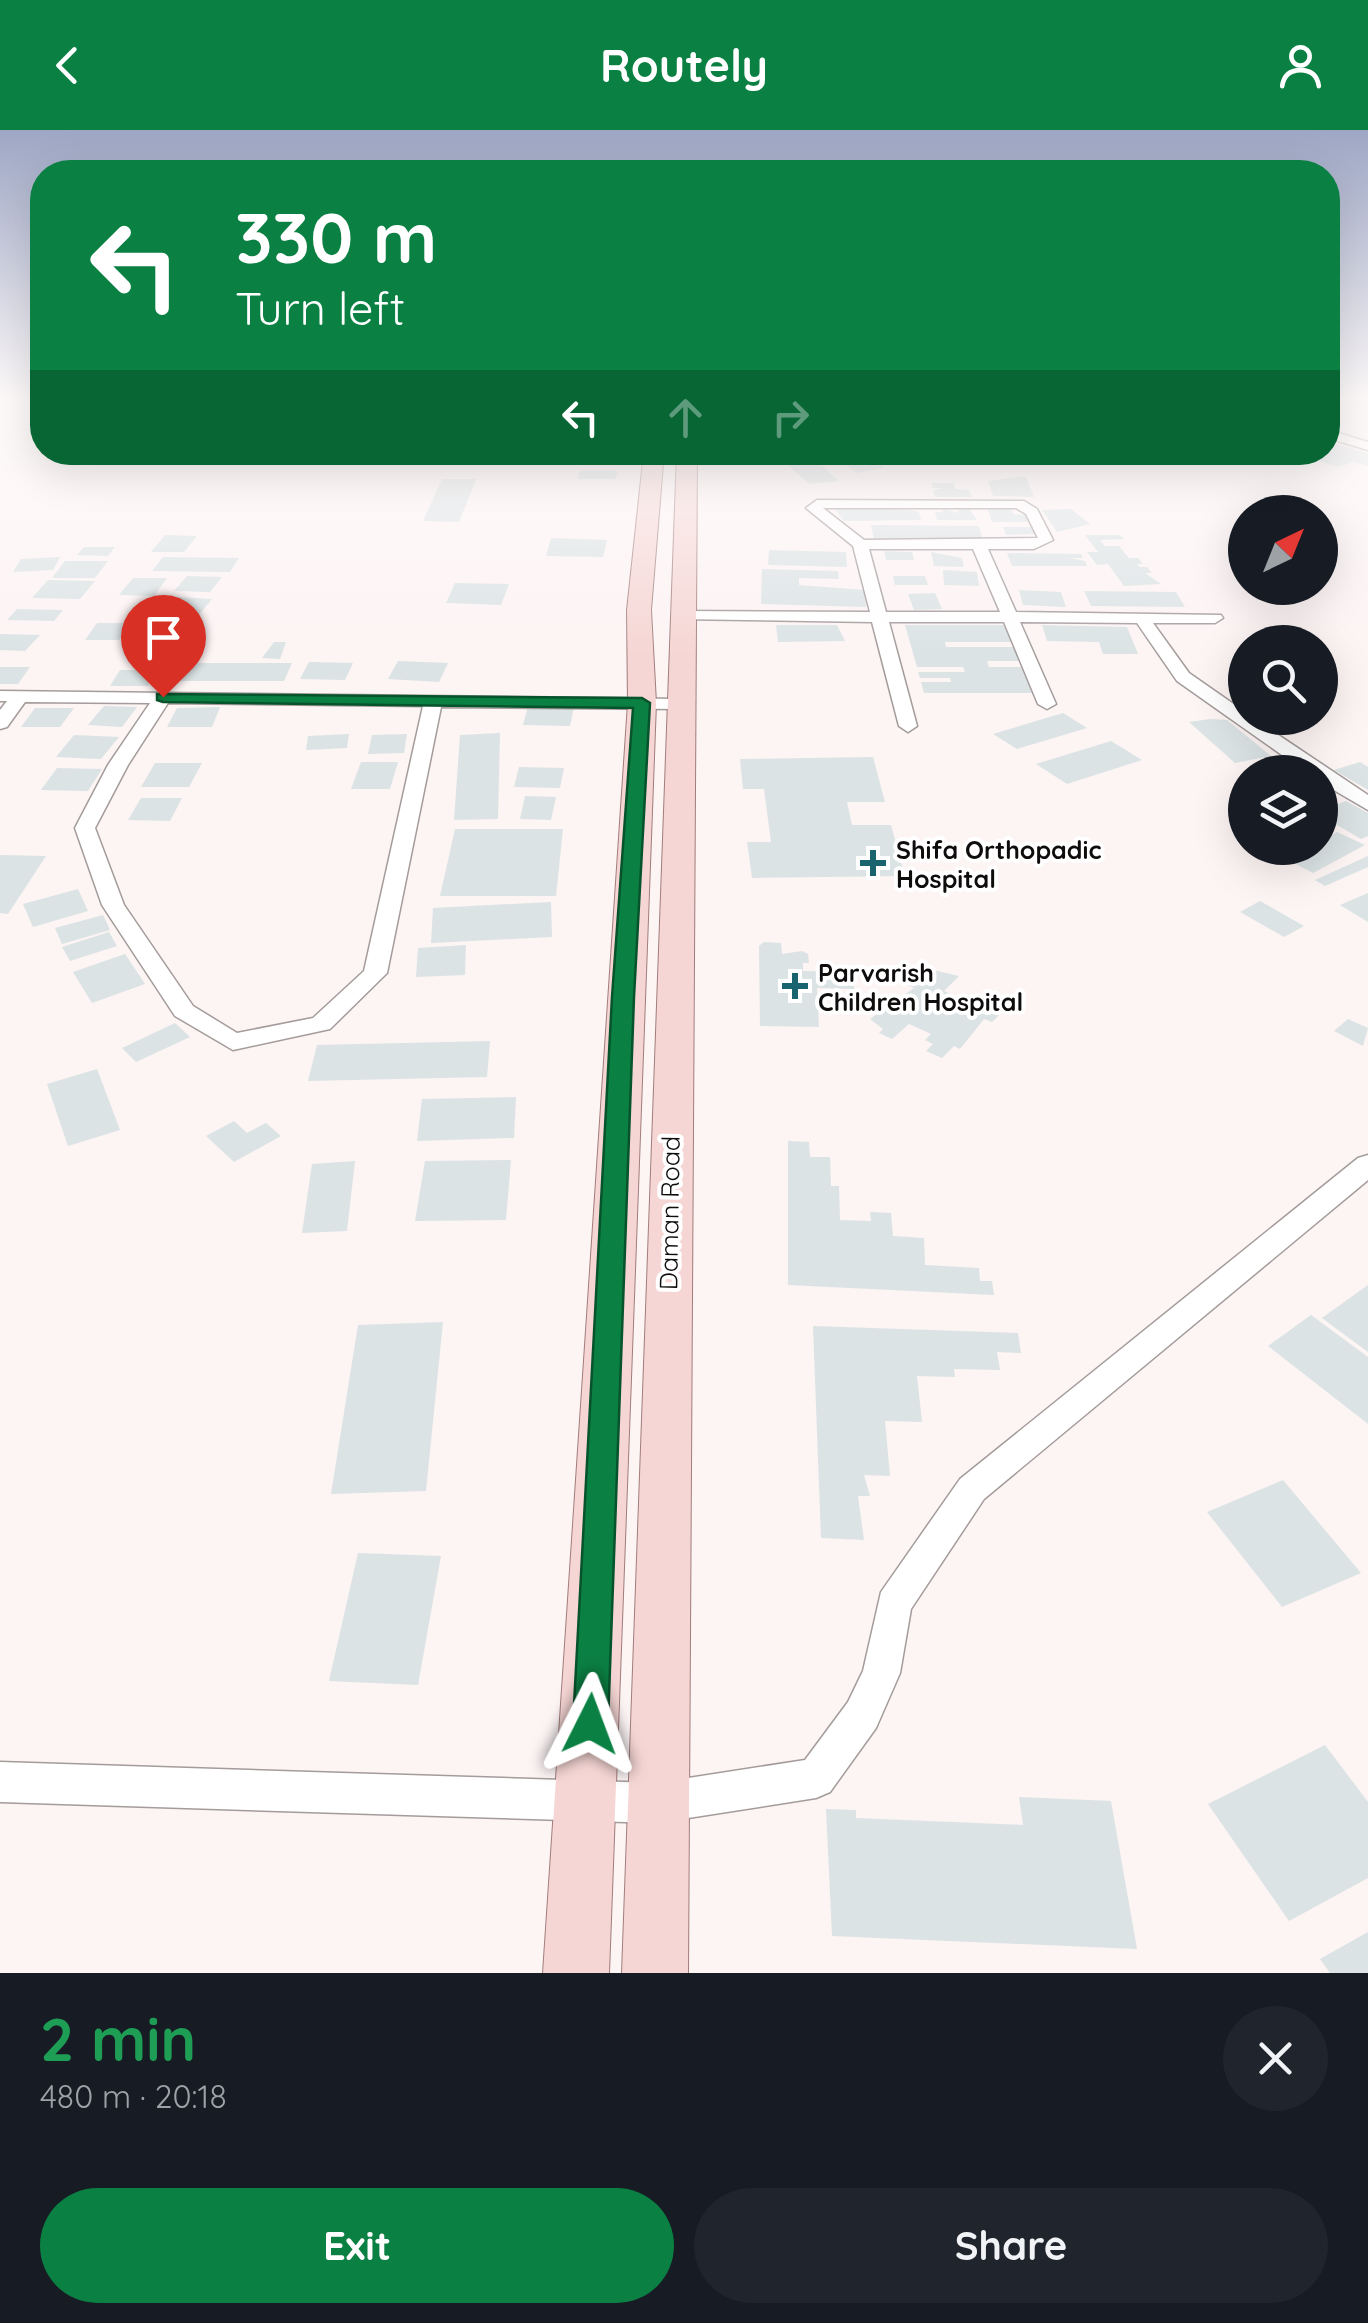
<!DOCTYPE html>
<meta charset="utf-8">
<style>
body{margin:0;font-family:Quicksand,sans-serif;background:#20242c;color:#f1f3f6;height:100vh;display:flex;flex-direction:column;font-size:38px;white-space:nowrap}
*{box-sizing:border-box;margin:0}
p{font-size:32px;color:#9ea1a6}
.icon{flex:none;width:55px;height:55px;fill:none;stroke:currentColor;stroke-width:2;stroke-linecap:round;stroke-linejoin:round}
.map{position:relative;height:1843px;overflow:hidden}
.details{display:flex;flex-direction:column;background:#171b24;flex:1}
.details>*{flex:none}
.banner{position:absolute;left:30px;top:30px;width:1310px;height:305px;border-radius:40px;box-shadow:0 10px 40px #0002;background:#0b8043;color:#fff;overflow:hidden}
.needle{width:65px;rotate:43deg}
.buttons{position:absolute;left:1228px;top:365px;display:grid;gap:20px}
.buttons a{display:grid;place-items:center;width:110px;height:110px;border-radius:50%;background:#171b24;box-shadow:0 10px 40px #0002;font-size:50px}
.pin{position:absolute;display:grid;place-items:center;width:85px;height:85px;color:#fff;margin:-102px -42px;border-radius:50% 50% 50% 0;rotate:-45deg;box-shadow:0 0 10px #0007}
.pin .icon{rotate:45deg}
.me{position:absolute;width:110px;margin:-55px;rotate:3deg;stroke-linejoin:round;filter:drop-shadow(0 0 8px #0008)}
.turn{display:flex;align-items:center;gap:35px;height:210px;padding:0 40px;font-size:45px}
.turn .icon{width:130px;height:130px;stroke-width:2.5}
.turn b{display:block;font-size:70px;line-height:85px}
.lanes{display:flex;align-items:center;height:95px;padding:0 40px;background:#0003;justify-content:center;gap:50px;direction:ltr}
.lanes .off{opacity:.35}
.round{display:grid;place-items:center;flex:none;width:105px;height:105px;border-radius:52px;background:#20242c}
.head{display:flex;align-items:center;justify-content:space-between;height:170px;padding:0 40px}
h1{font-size:60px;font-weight:800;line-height:75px;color:#1e9e55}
.action{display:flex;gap:20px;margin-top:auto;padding:20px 40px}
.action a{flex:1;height:115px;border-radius:60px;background:#0b8043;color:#fff;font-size:40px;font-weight:800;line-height:115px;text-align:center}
.action a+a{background:#20242c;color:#f1f3f6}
header{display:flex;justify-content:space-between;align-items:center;height:130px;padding:0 40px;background:#0b8043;color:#fff;font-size:45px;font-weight:800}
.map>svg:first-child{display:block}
.building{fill:#dbe3e5}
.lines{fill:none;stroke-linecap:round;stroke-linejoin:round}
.minor-casing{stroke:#a49b9b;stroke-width:3}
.primary-casing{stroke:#a17d7c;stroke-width:2}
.minor{fill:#fff;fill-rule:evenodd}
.primary{fill:#f5d6d4;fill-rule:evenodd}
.route{fill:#0b8043;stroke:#07532c;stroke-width:2.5}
.poi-dot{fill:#19646f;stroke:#fff;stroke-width:4}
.labels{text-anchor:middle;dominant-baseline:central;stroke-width:8;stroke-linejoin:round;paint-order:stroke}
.poi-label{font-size:25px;font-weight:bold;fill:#0f0c0c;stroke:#fff;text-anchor:start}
.street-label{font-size:25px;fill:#0f0c0c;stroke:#fff}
</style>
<header><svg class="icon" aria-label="back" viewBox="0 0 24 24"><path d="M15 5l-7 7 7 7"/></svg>Routely<svg class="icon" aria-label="person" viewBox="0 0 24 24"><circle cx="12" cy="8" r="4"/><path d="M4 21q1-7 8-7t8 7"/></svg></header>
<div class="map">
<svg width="1368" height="1843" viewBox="0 0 1368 1843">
<rect width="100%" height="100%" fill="#fdf4f4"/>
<g class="building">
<polygon points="1328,312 1368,323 1368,336 1353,332 1338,337 1293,323 1328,322"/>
<polygon points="495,322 497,332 466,334 465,324"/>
<polygon points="831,322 864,322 884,338 856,343"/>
<polygon points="808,323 839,351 809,354 778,326"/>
<polygon points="580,341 618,341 615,349 577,349"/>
<polygon points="1017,347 1026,347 1034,367 993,366 988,351"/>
<polygon points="442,349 476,349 459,392 423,391"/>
<polygon points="931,353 954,353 955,359 969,360 972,367 935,367 933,360 943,358 933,358"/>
<polygon points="834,378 909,380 919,382 921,390 844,391"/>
<polygon points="942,378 959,383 958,378 969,378 977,390 937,390 935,382 943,382"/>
<polygon points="987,378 1011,379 1013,384 1025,385 1028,392 992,392"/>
<polygon points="1071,379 1090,394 1057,402 1042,380"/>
<polygon points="871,395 979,396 983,411 874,409"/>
<polygon points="1003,397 1033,397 1036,404 1006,405"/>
<polygon points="165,405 197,406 184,422 151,422"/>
<polygon points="1085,405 1120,405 1124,409 1100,410 1105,416 1119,416 1129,428 1138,428 1143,434 1137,434 1140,437 1147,437 1152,443 1145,443 1161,454 1124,456 1108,434 1097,435 1087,422 1098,422"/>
<polygon points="551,408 607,410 603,427 546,426"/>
<polygon points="84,417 115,417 108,426 77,425"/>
<polygon points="769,420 846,422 847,437 768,435"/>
<polygon points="884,421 912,422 914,430 886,430"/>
<polygon points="931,422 962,428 964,437 934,436"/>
<polygon points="1007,423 1081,424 1083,428 1070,428 1085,431 1087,436 1012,436"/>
<polygon points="60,427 53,440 13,442 21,429"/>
<polygon points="163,427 239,428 230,442 152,441"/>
<polygon points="65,431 108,431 95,448 52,448"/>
<polygon points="762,439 838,441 839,449 799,448 799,455 865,460 866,477 761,474"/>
<polygon points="943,440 977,442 979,456 944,455"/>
<polygon points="187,446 222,447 210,462 174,461"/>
<polygon points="893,446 925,446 928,455 895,455"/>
<polygon points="133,448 167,448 154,466 119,465"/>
<polygon points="48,450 95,451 80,469 32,468"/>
<polygon points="455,453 509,454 501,475 446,473"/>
<polygon points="1019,460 1061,462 1066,477 1023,475"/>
<polygon points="1084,461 1176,462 1185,477 1091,476"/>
<polygon points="935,463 942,479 914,480 908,464"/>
<polygon points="176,467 212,469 182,505 144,503"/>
<polygon points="17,479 63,480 54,491 7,490"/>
<polygon points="97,493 130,493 119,510 85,510"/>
<polygon points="776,495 837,495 845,511 778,512"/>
<polygon points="905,495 1005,495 1012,512 945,512 946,517 1014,517 1019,531 987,531 989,537 1022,537 1032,563 924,563 921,552 951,552 950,548 920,548 918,542 965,542 963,537 917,537"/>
<polygon points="1042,495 1127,497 1138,524 1103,524 1099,512 1047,511"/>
<polygon points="0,504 40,505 25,521 0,520"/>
<polygon points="274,512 286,512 280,529 262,528"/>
<polygon points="398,531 448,533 439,552 388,549"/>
<polygon points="309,532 353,533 345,550 300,549"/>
<polygon points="192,533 292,533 284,551 181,551"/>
<polygon points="0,537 30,537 18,554 0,554"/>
<polygon points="120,540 157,540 148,556 110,556"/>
<polygon points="104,576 137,577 122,597 88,595"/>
<polygon points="528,576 574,577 570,596 523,595"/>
<polygon points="220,577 212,597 167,597 177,578"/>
<polygon points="35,578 74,578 60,597 21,597"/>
<polygon points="1063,583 1087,598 1017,619 993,604"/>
<polygon points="1210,589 1227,590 1271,626 1235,633 1189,592"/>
<polygon points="500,603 498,689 454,690 460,605"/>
<polygon points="349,604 347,618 306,620 308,606"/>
<polygon points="407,604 404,623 368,624 372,605"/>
<polygon points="74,605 119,607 101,629 56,627"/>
<polygon points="1111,611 1142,630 1067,654 1036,634"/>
<polygon points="873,627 885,672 847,672 852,695 891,695 905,746 752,748 747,712 771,712 764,659 743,659 740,629"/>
<polygon points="361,632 398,632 390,659 351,659"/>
<polygon points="1360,632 1368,637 1368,660 1334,640"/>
<polygon points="155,633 202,633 189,657 141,657"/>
<polygon points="519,637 564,638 560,658 514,657"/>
<polygon points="57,638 102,639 88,661 41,660"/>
<polygon points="525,666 556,667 551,690 520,689"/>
<polygon points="141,668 182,668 170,691 128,690"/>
<polygon points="1346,671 1368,683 1368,706 1361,709 1320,685 1320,681"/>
<polygon points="455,699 563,699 556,766 440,766"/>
<polygon points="1337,702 1365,715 1313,743 1286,729 1308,718 1320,718 1320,711"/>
<polygon points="0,725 46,726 8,784 0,783"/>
<polygon points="1368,726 1368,737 1325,756 1315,750"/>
<polygon points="78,759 88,781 33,797 23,774"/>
<polygon points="1368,763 1368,792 1340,775"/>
<polygon points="1260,771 1304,796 1284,807 1240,782"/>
<polygon points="551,772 552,807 431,813 433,778"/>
<polygon points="103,785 110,800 62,814 55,798"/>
<polygon points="109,802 117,816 70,831 62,817"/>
<polygon points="764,812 781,813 782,824 802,821 808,824 809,833 803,833 803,841 840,842 840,848 854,849 854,859 817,858 819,897 760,896 759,816"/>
<polygon points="466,815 465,845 416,847 418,818"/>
<polygon points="125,824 145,854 92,873 73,842"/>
<polygon points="933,840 959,846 944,861 968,872 985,866 996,871 988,880 999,885 992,892 984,889 960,919 954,916 942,928 926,921 933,914 925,910 931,904 909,894 892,909 879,903 883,899 870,889 914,858 908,855 924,841"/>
<polygon points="1348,889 1368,898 1363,916 1334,901"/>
<polygon points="175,893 190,907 136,932 122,918"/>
<polygon points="490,911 487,947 308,951 317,915"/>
<polygon points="97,939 120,1000 68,1016 47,954"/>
<polygon points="516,967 514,1008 417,1011 422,969"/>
<polygon points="234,991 247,1003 266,993 281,1006 234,1032 206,1006"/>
<polygon points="788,1011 809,1012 810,1027 830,1027 831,1056 839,1056 840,1090 871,1091 870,1082 891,1083 893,1106 924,1108 925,1135 979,1138 980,1151 992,1151 994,1165 788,1155"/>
<polygon points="511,1030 506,1090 415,1091 425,1031"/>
<polygon points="355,1031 347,1101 302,1103 312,1034"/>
<polygon points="1368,1155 1368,1222 1322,1188"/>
<polygon points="1311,1185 1368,1227 1368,1294 1268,1216"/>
<polygon points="443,1192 426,1361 331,1364 358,1195"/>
<polygon points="813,1196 1018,1203 1021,1223 997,1222 1000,1240 954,1239 955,1247 917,1246 922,1292 885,1291 890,1346 864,1345 870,1366 858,1366 864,1410 821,1408"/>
<polygon points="1283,1350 1361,1443 1282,1477 1207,1382"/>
<polygon points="358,1423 441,1426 418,1555 329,1551"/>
<polygon points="1325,1615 1368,1672 1368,1748 1289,1791 1208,1674"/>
<polygon points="1019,1667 1111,1671 1137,1819 832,1806 826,1679 856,1680 856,1688 1023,1695"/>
<polygon points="1368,1802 1368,1843 1330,1843 1320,1829"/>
</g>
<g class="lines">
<defs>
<g id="minor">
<polygon points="1328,300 1368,312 1368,320 1328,308"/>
<polygon points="681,322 714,322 687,328"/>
<path d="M817,370L1024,371L1037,379L1053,410L1034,419H988L1016,482L1221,485L1223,488L1215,493H1153L1189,543L1245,582V588H1253L1368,665V680L1320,652V642H1306L1177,551L1137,493L1020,492L1056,574L1047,579L1038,574L1004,492H889L917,596L908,602L899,596L872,492L676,489L674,486L682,481L870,482L853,416L806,378ZM823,378H1016L1026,384L1038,408L864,410ZM869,419H973L1000,482H886Z"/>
<path d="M0,561L680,569L689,574L680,579L441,577L387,843L330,899L233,920L175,886L102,775L75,698L108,635L150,573L25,572L7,597L0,599V580L7,571H0ZM168,573L423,576L364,841L313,888L237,903L193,876L124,775L95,698L128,635Z"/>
<polygon points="1368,1025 1368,1050 984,1369 911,1479 900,1543 876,1598 830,1662 816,1668 656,1693 0,1672 0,1632 656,1653 805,1630 848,1572 863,1541 881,1462 960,1349 1358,1028"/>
</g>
<g id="primary">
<polygon points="644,322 664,322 651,480 656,573 609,1843 543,1843 628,573 627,480"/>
<polygon points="677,322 697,322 688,1843 622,1843"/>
</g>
</defs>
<use href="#minor" class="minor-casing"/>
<use href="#primary" class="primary-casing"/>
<use href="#minor" class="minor"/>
<use href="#primary" class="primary"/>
</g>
<linearGradient id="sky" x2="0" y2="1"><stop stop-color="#9da6c4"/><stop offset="0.51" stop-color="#fefafa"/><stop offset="1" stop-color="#fefafa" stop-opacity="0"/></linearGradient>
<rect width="1368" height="527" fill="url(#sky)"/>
<polygon class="route" points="157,564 642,568 650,573 634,867 608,1594 603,1606 590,1612 578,1606 573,1594 612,867 633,578 163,572 157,570"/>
<g class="poi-dot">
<path d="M868 718h10v10h10v10h-10v10h-10v-10h-10v-10h10z"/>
<path d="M790 841h10v10h10v10h-10v10h-10v-10h-10v-10h10z"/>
</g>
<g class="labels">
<g class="poi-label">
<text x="896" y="719">Shifa Orthopadic<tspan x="896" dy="29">Hospital</tspan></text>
<text x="818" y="842">Parvarish<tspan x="818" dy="29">Children Hospital</tspan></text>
</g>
<g class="street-label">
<text transform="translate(669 1083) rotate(-89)">Daman Road</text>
</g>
</g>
</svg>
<div class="buttons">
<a><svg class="needle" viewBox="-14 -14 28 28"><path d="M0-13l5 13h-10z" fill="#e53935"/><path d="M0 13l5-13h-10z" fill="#9ea1a6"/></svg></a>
<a><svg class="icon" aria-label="search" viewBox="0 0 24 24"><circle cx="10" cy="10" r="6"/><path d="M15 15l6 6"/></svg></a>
<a><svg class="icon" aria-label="layers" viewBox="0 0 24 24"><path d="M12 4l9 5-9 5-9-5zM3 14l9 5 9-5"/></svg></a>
</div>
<div class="pin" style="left:163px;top:567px;background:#d93025"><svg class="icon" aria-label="arrive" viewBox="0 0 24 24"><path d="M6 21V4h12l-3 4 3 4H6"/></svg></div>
<svg class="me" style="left:590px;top:1594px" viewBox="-20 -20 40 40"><path d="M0-17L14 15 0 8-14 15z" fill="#0b8043" stroke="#fff" stroke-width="4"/></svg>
<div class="banner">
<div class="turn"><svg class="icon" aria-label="left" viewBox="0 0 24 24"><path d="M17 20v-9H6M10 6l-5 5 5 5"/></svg><div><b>330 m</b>Turn left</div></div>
<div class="lanes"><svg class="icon" aria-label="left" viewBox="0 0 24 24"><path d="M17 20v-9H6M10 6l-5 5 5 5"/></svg><svg class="icon off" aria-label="ahead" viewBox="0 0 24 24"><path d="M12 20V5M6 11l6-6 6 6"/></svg><svg class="icon off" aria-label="right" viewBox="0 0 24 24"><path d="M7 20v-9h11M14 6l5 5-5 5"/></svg></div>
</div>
</div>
<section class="details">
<div class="head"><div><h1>2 min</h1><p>480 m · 20:18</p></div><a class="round"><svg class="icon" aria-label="close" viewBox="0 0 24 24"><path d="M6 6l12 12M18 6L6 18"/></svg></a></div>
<div class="action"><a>Exit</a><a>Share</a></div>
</section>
